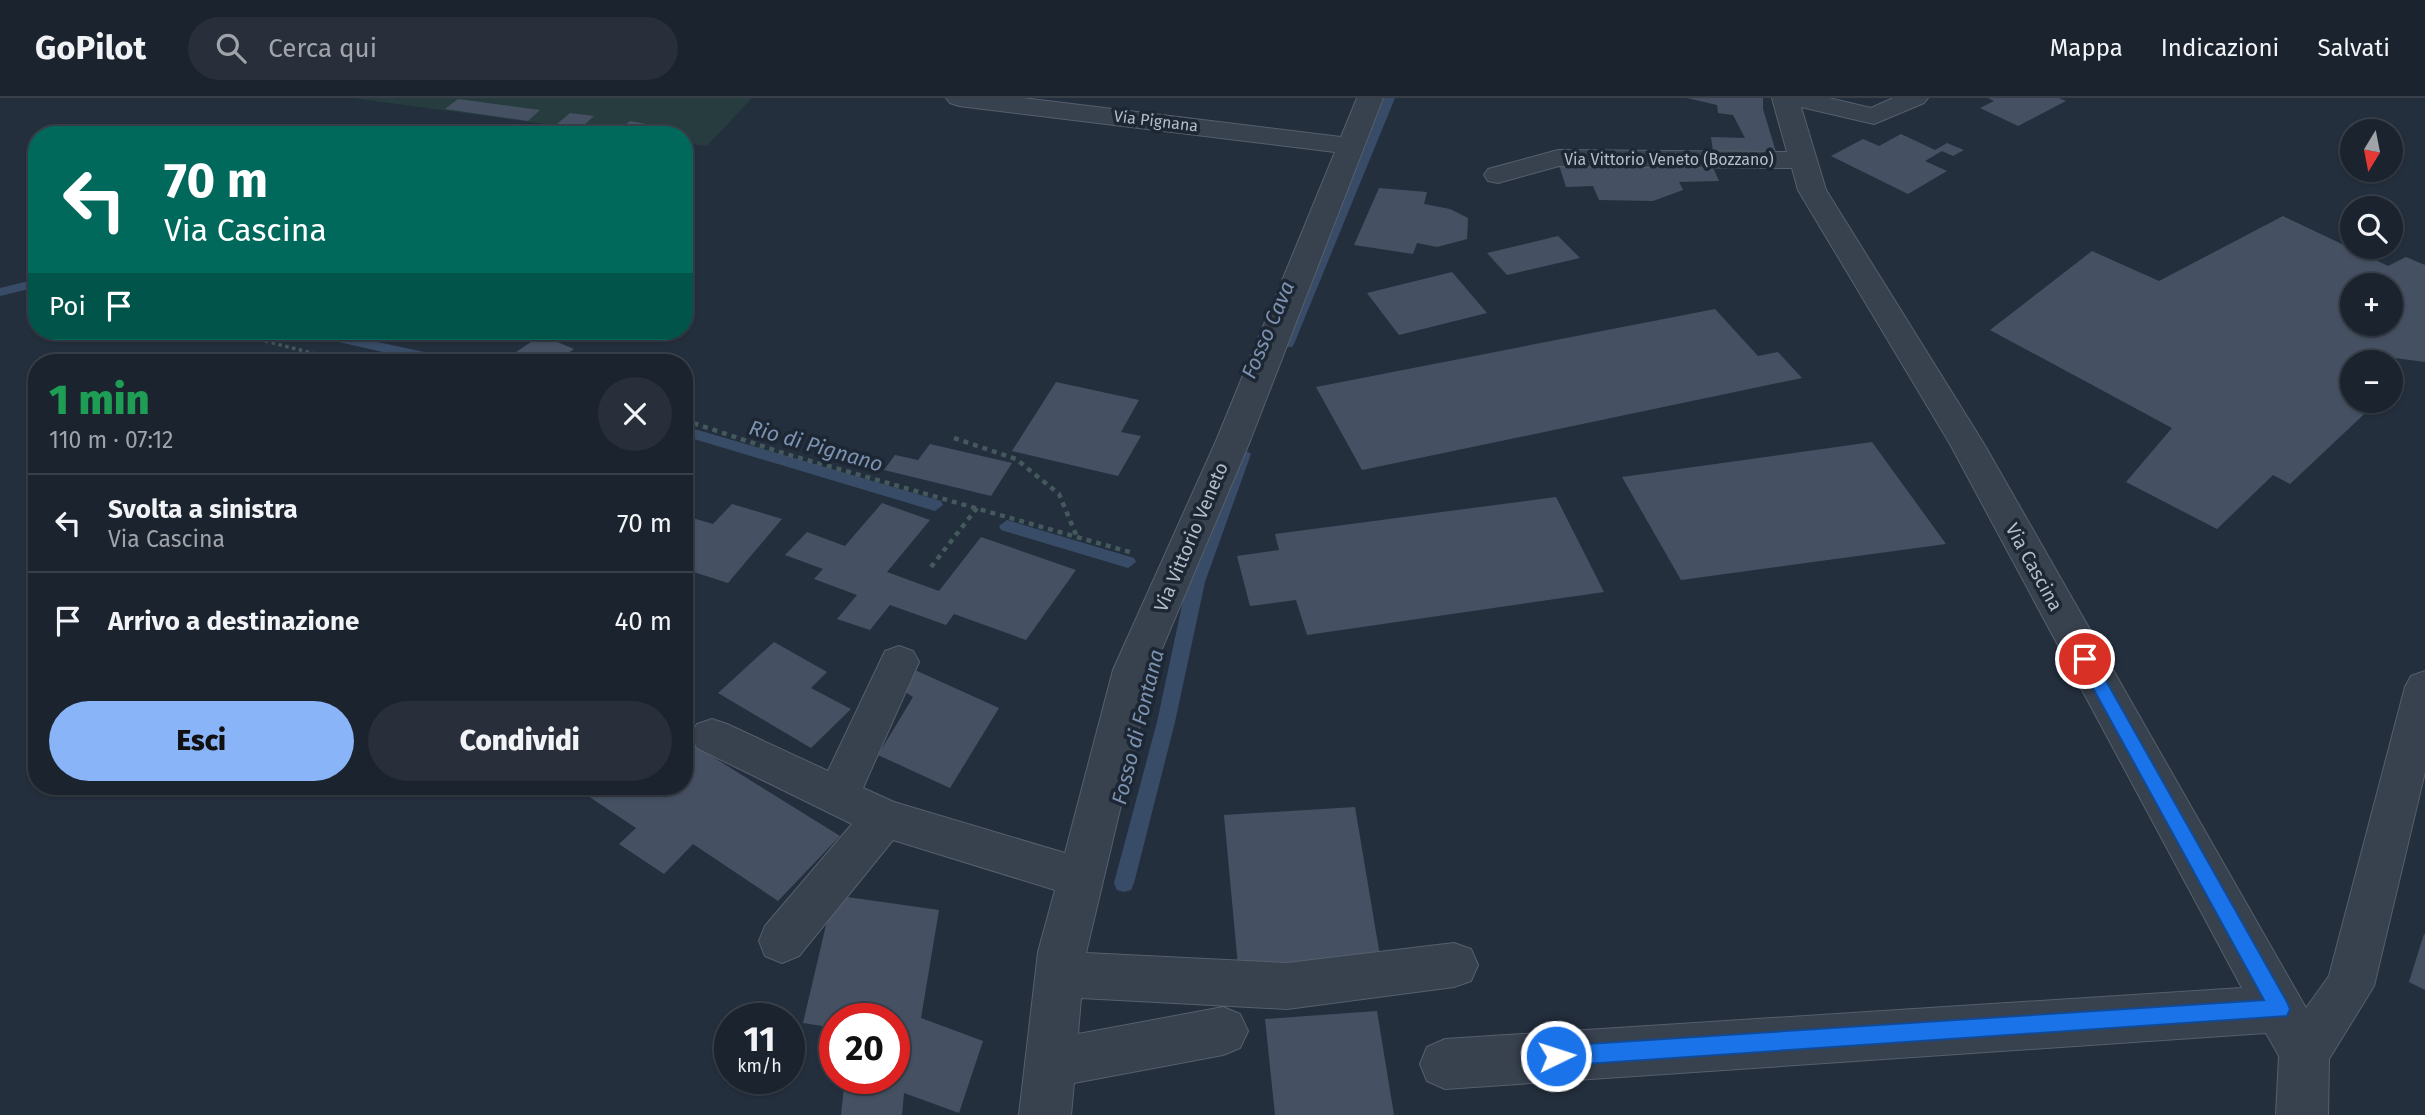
<!DOCTYPE html>
<html lang="it">
<meta charset="utf-8">
<style>
body{margin:0;font-family:"Fira Sans",sans-serif;background:#282f3a;color:#f1f3f6;height:100vh;display:flex;flex-direction:column;font-size:26px;white-space:nowrap}
*{box-sizing:border-box;margin:0}
p{font-size:23px;color:#a0a4aa}
.icon{flex:none;width:38px;height:38px;fill:none;stroke:currentColor;stroke-width:2;stroke-linecap:round;stroke-linejoin:round}
.map{position:relative;flex:1;overflow:hidden}
.side{position:absolute;left:28px;top:256px;width:665px;height:441px;display:flex;flex-direction:column;background:#1b232e;border-radius:28px;box-shadow:0 2px 5px #0004,0 0 0 2px #39404a}
.side>*{flex:none}
.top-card{position:absolute;left:28px;top:28px;width:665px;height:214px;border-radius:28px;box-shadow:0 2px 5px #0004,0 0 0 2px #39404a;background:#00695c;color:#fff;overflow:hidden}
.needle{width:46px;rotate:190deg}
.buttons{position:absolute;left:2340px;top:21px;display:grid;gap:14px}
.buttons a{display:grid;place-items:center;width:63px;height:63px;border-radius:50%;background:#1b232e;box-shadow:0 2px 5px #0004,0 0 0 2px #39404a;font-size:35px}
.speed{position:absolute;left:714px;top:905px;display:flex;gap:14px;font-size:35px;font-weight:700;text-align:center}
.speed>*{display:grid;place-content:center;width:91px;height:91px;border-radius:50%;background:#1b232e;box-shadow:0 2px 5px #0004,0 0 0 2px #39404a;line-height:1}
.speed small{font-size:18px;font-weight:400}
.speed .limit{border:10px solid #d22;background:#fff;color:#111}
.pin{position:absolute;display:grid;place-items:center;width:60px;height:60px;color:#fff;margin:-30px;border:4px solid #fff;border-radius:50%;box-shadow:0 2px 7px #0007}
.me{position:absolute;width:77px;margin:-38px;rotate:86deg;stroke-linejoin:round;filter:drop-shadow(0 0 5px #0008)}
.turn{display:flex;align-items:center;gap:24px;height:147px;padding:0 21px;font-size:32px}
.turn .icon{width:91px;height:91px;stroke-width:2.5}
.turn b{display:block;font-size:49px;line-height:60px}
.then{display:flex;align-items:center;height:66px;padding:0 21px;background:#0003;gap:14px;font-size:26px}
.round{display:grid;place-items:center;flex:none;width:74px;height:74px;border-radius:37px;background:#282f3a}
.head{display:flex;align-items:center;justify-content:space-between;height:119px;padding:0 21px}
h1{font-size:42px;font-weight:800;line-height:52px;color:#1e9e55}
.cta{display:flex;gap:14px;margin-top:auto;padding:14px 21px}
.cta a{flex:1;height:80px;border-radius:42px;background:#8ab4f8;color:#111;font-size:28px;font-weight:800;line-height:80px;text-align:center}
.cta a+a{background:#282f3a;color:#f1f3f6}
ul{padding:0;list-style:none}
li{display:flex;align-items:center;gap:21px;height:98px;padding:0 21px;border-top:2px solid #39404a}
li div{flex:1}
li b{display:block;font-size:26px}
li em{font-style:normal}
header{display:flex;align-items:center;gap:42px;box-sizing:border-box;height:98px;padding:0 35px;background:#1b232e;border-bottom:2px solid #39404a}
header strong{font-size:33px}
nav{display:flex;gap:38px;margin-inline-start:auto;font-size:24px}
.search{width:490px;height:63px;background:#282f3a;display:flex;align-items:center;gap:18px;box-sizing:border-box;padding:0 24px;border-radius:38px;color:#a0a4aa;font-size:26px}
.map>svg:first-child{display:block}
.green{fill:#263c3f}
.lines{fill:none;stroke-linecap:round;stroke-linejoin:round}
.stream{fill:#394c67;fill-rule:evenodd}
.building{fill:#455162;fill-rule:evenodd}
.minor-casing{stroke:#565f6c;stroke-width:2}
.path-far1{stroke:#44595c;stroke-width:3.5;stroke-dasharray:3.5 3.5;stroke-linecap:butt}
.path{stroke:#44595c;stroke-width:4.5;stroke-dasharray:5 5;stroke-linecap:butt}
.minor{fill:#38414e;fill-rule:evenodd}
.route{fill:#1a73e8;stroke:#114b97;stroke-width:2}
.labels{text-anchor:middle;dominant-baseline:central;stroke-width:7;stroke-linejoin:round;paint-order:stroke}
.far-street-label{font-size:16px;fill:#b4bcc9;stroke:#1d2633}
.street-label{font-size:19px;fill:#b4bcc9;stroke:#1d2633}
.water-label{font-size:21px;font-style:italic;fill:#7c92b1;stroke:#1d2633}
</style>
<header>
<strong>GoPilot</strong>
<div class="search"><svg class="icon" aria-label="search" viewBox="0 0 24 24"><circle cx="10" cy="10" r="6"/><path d="M15 15l6 6"/></svg>Cerca qui</div>
<nav><a>Mappa</a><a>Indicazioni</a><a>Salvati</a></nav>
</header>
<div class="map">
<svg width="2425" height="1017" viewBox="0 0 2425 1017">
<rect width="100%" height="100%" fill="#242f3e"/>
<polygon class="green" points="353,0 752,0 707,48 684,45 684,37 627,37"/>
<g class="lines">
<g class="stream">
<polygon points="1383,0 1395,0 1294,246 1292,249 1282,249 1280,246"/>
<polygon points="37,181 37,189 0,198 0,190"/>
<polygon points="301,233 327,233 447,259 454,264 427,264 308,237"/>
<polygon points="684,328 941,403 943,407 935,413 684,338"/>
<polygon points="1243,351 1251,356 1205,484 1175,624 1134,785 1131,792 1124,794 1117,792 1114,785 1157,624 1187,484 1235,356"/>
<polygon points="1007,422 1134,460 1136,464 1128,470 1001,432 999,428"/>
</g>
</g>
<g class="building">
<polygon points="1687,0 1763,0 1763,11 1776,54 1713,53 1711,39 1745,40 1733,17 1718,15 1717,7"/>
<polygon points="1988,0 2059,0 2066,3 2018,28 1980,10 1994,3"/>
<polygon points="458,1 540,12 528,23 445,11"/>
<polygon points="570,15 594,18 581,30 557,26"/>
<polygon points="630,23 651,27 639,37 616,35"/>
<polygon points="1901,36 1935,52 1947,45 1964,52 1953,58 1942,53 1925,63 1947,73 1908,96 1831,58 1863,41 1879,48"/>
<polygon points="1559,67 1712,67 1719,83 1679,84 1683,92 1653,103 1599,102 1593,88 1566,89"/>
<polygon points="1379,90 1427,94 1424,106 1450,111 1468,120 1467,141 1437,149 1417,145 1413,156 1354,147"/>
<path d="M2283,118L2388,168L2406,159L2425,167V264L2387,259L2378,264H2352V303H2378L2290,386L2273,377L2217,431L2126,384L2172,330L1990,232L2092,153L2159,183ZM2352,187H2390V226H2352Z"/>
<polygon points="1558,138 1580,160 1507,177 1487,155"/>
<polygon points="1452,174 1487,215 1399,237 1367,195"/>
<polygon points="1715,211 1758,258 1778,254 1802,280 1362,372 1316,289"/>
<polygon points="541,237 574,251 555,264 528,264 512,257"/>
<polygon points="663,254 682,262 648,264"/>
<polygon points="1056,284 1139,302 1121,334 1141,338 1118,378 1012,353"/>
<polygon points="1872,344 1946,446 1681,482 1622,379"/>
<polygon points="930,346 1012,365 991,398 884,372 895,357 918,362"/>
<polygon points="1556,399 1604,494 1307,537 1296,502 1250,508 1237,458 1279,452 1275,436"/>
<polygon points="882,405 930,422 887,474 939,493 981,439 1076,472 1026,542 954,516 946,527 890,507 870,532 837,521 857,497 814,481 823,471 785,457 807,434 845,448"/>
<polygon points="732,406 782,421 728,485 684,471 684,424 689,419 713,426"/>
<polygon points="774,544 827,574 811,590 851,611 811,650 718,595"/>
<polygon points="915,572 999,610 950,690 878,657 913,599 901,591"/>
<polygon points="684,641 840,738 778,803 693,746 664,776 619,746 636,730 579,692 583,688 684,688"/>
<polygon points="1355,709 1380,858 1238,868 1224,717"/>
<polygon points="833,797 939,812 921,920 983,943 959,1015 904,995 902,1017 841,1017 845,980 894,980 894,920 835,920 835,930 803,925"/>
<polygon points="2424,836 2425,836 2425,892 2409,884"/>
<polygon points="1377,913 1394,1017 1275,1017 1265,921"/>
</g>
<g class="lines">
<defs>
<g id="minor">
<polygon points="946,0 1023,0 1341,39 1357,0 1383,0 1250,343 1153,572 1086,855 1287,865 1454,845 1471,851 1478,867 1471,883 1454,889 1287,911 1081,900 1078,936 1223,909 1240,916 1248,933 1240,950 1223,957 1074,985 1071,1017 1019,1017 1038,854 1055,792 893,742 799,858 782,865 765,858 759,843 765,828 852,726 697,650 691,638 697,626 712,621 727,626 828,673 885,553 899,548 913,553 919,564 863,690 894,704 1065,755 1113,572 1216,343 1335,54 959,8 950,5"/>
<polygon points="1772,0 1829,0 1871,10 1893,0 1928,0 1924,5 1874,26 1801,9 1826,92 1984,346 2306,910 2329,878 2405,589 2411,578 2425,573 2425,674 2374,888 2329,961 2328,1017 2276,1017 2279,958 2266,935 1445,991 1427,983 1420,966 1427,949 1445,941 2242,890 1950,346 1798,92 1792,70 1559,68 1498,85 1488,83 1484,77 1488,71 1558,52 1787,54"/>
</g>
</defs>
<use href="#minor" class="minor-casing"/>
<polyline class="path-far1" points="231,234 346,264"/>
<g class="path">
<polyline points="684,322 786,356 1133,455"/>
<polyline points="954,340 1016,361 1059,396 1077,439"/>
<polyline points="931,469 977,410"/>
</g>
<use href="#minor" class="minor"/>
</g>
<polygon class="route" points="2085,554 2091,556 2287,904 2290,911 2287,918 1556,968 1549,965 1546,958 1549,951 1556,948 2264,902 2077,561"/>
<g class="labels">
<g class="far-street-label">
<text transform="translate(1156 23) rotate(7)">Via Pignana</text>
<text x="1669" y="61">Via Vittorio Veneto (Bozzano)</text>
</g>
<g class="street-label">
<text transform="translate(1191 439) rotate(-67)">Via Vittorio Veneto</text>
<text transform="translate(2034 469) rotate(61)">Via Cascina</text>
</g>
<g class="water-label">
<text transform="translate(1268 232) rotate(-67)">Fosso Cava</text>
<text transform="translate(816 348) rotate(16)">Rio di Pignano</text>
<text transform="translate(1138 629) rotate(-76)">Fosso di Fontana</text>
</g>
</g>
</svg>
<div class="buttons">
<a><svg class="needle" viewBox="-14 -14 28 28"><path d="M0-13l5 13h-10z" fill="#e53935"/><path d="M0 13l5-13h-10z" fill="#a0a4aa"/></svg></a>
<a><svg class="icon" aria-label="search" viewBox="0 0 24 24"><circle cx="10" cy="10" r="6"/><path d="M15 15l6 6"/></svg></a>
<a>+</a>
<a>−</a>
</div>
<div class="speed"><div>11<small>km/h</small></div><div class="limit">20</div></div>
<div class="pin" style="left:2085px;top:561px;background:#d93025"><svg class="icon" aria-label="arrive" viewBox="0 0 24 24"><path d="M6 21V4h12l-3 4 3 4H6"/></svg></div>
<svg class="me" style="left:1556px;top:958px" viewBox="-20 -20 40 40"><circle r="17" fill="#1a73e8" stroke="#fff" stroke-width="3"/><path d="M0-11L8 9 0 5-8 9z" fill="#fff"/></svg>
<div class="top-card">
<div class="turn"><svg class="icon" aria-label="left" viewBox="0 0 24 24"><path d="M17 20v-9H6M10 6l-5 5 5 5"/></svg><div><b>70 m</b>Via Cascina</div></div>
<div class="then">Poi<svg class="icon" aria-label="arrive" viewBox="0 0 24 24"><path d="M6 21V4h12l-3 4 3 4H6"/></svg></div>
</div>
<section class="side">
<div class="head"><div><h1>1 min</h1><p>110 m · 07:12</p></div><a class="round"><svg class="icon" aria-label="close" viewBox="0 0 24 24"><path d="M6 6l12 12M18 6L6 18"/></svg></a></div>
<ul>
<li><svg class="icon" aria-label="left" viewBox="0 0 24 24"><path d="M17 20v-9H6M10 6l-5 5 5 5"/></svg><div><b>Svolta a sinistra</b><p>Via Cascina</p></div><em>70 m</em></li>
<li><svg class="icon" aria-label="arrive" viewBox="0 0 24 24"><path d="M6 21V4h12l-3 4 3 4H6"/></svg><div><b>Arrivo a destinazione</b></div><em>40 m</em></li>
</ul>
<div class="cta"><a>Esci</a><a>Condividi</a></div>
</section>
</div>
